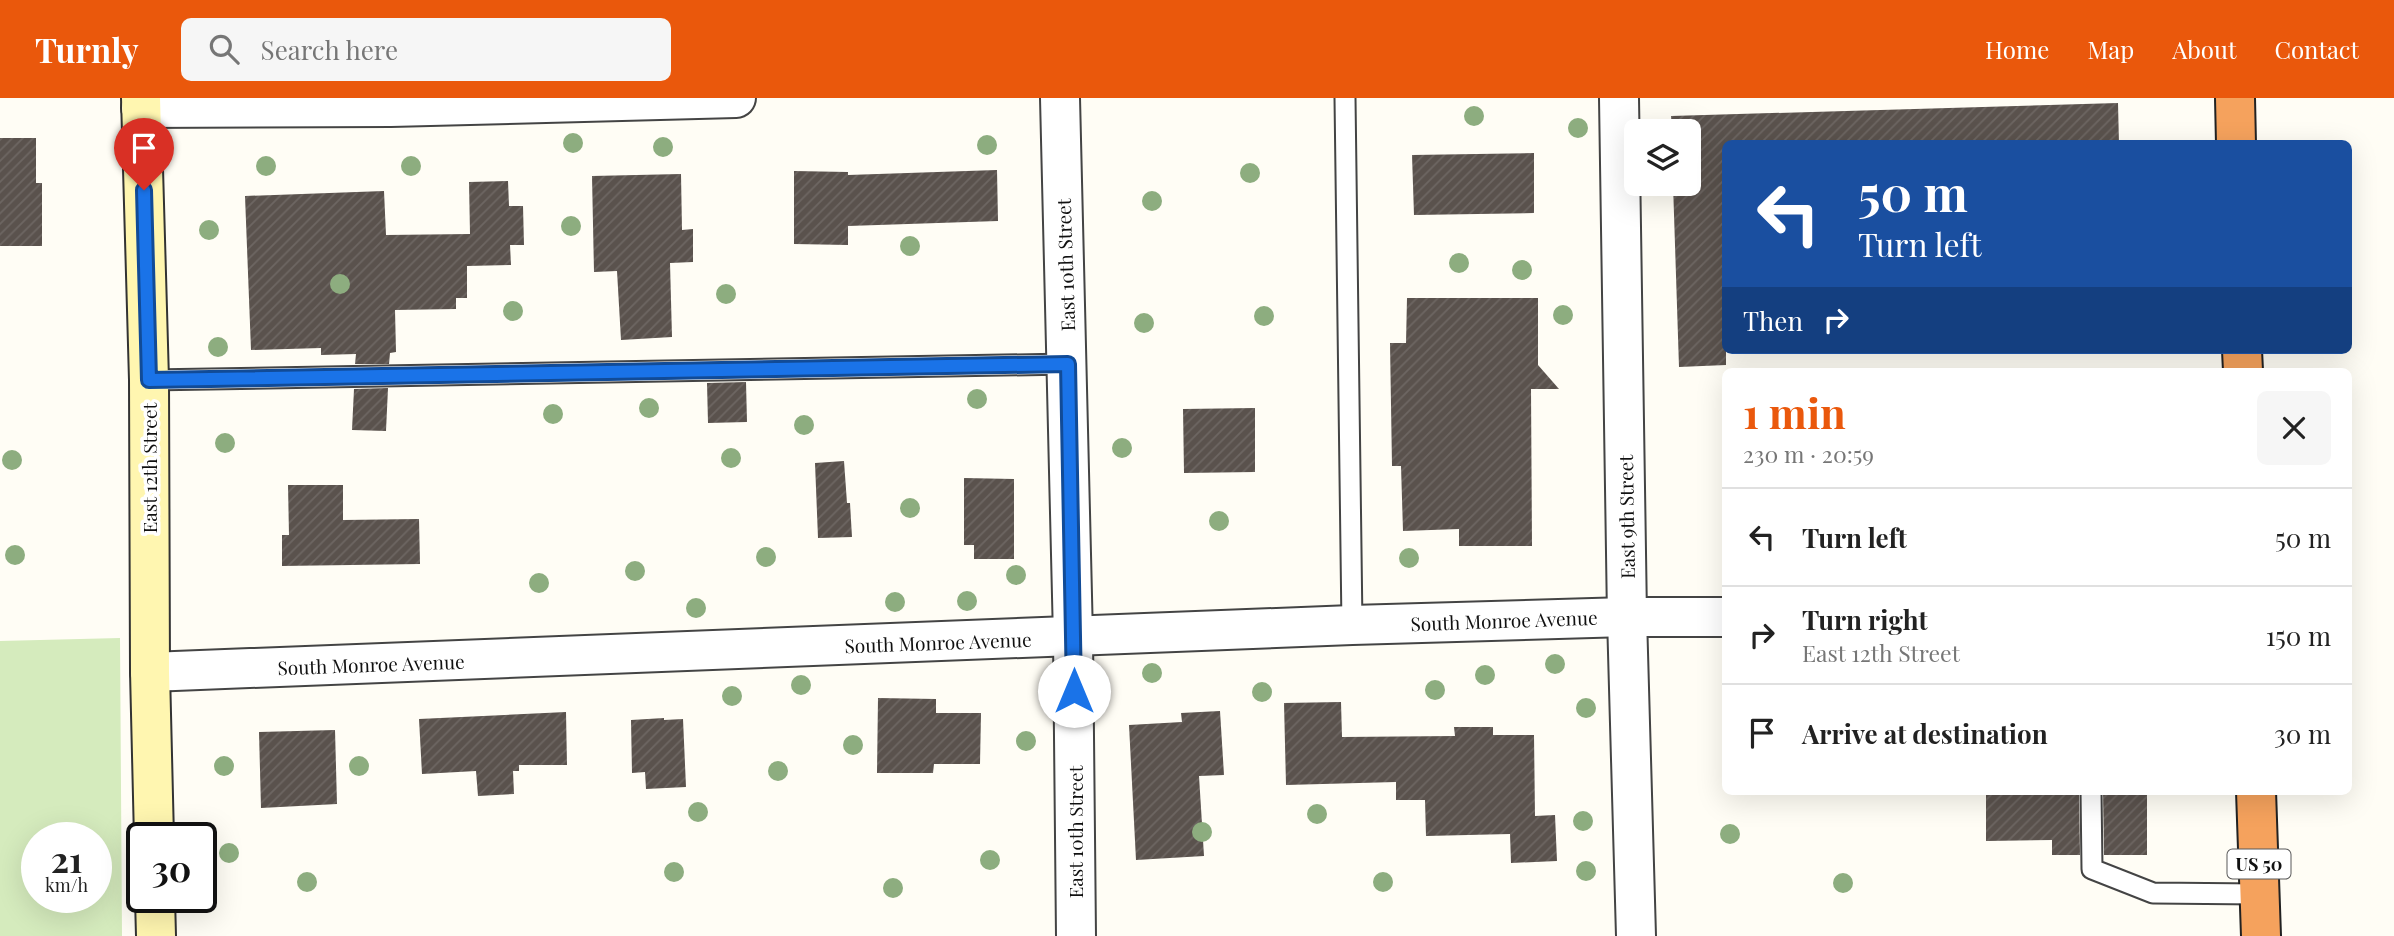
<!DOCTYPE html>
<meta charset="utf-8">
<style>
body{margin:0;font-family:"Playfair Display",serif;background:#f6f6f6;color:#222;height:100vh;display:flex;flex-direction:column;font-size:26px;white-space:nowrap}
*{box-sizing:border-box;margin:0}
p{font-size:23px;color:#767676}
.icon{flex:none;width:38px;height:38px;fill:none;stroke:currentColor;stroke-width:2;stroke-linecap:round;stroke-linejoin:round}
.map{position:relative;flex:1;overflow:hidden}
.side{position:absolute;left:1722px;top:270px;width:630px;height:427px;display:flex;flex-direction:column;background:#fff;border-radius:10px;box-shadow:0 7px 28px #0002}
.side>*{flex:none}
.banner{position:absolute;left:1722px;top:42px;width:630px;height:214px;border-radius:10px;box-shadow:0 7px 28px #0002;background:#1a4fa0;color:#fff;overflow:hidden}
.tools{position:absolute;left:1624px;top:21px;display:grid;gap:14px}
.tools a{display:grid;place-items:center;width:77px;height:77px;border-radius:10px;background:#fff;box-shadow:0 7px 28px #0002;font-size:35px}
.speed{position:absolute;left:21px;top:724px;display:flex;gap:14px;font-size:35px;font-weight:700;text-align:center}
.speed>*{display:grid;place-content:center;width:91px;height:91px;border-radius:50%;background:#fff;box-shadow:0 7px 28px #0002;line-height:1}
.speed small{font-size:18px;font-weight:400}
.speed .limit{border:4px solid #111;border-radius:10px;background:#fff;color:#111}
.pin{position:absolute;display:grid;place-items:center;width:60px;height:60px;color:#fff;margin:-72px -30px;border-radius:50% 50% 50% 0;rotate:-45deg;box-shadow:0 0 7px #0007}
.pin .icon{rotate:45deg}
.me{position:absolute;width:77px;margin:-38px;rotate:0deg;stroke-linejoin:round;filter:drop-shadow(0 0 5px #0008)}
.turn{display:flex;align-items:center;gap:24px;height:147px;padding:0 21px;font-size:32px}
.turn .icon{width:91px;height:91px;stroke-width:2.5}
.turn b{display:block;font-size:49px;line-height:60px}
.then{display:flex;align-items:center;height:66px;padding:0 21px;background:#0003;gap:14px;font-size:26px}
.round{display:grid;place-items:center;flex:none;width:74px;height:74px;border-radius:10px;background:#f6f6f6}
.headline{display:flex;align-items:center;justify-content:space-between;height:119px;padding:0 21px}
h1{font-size:42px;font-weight:700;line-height:52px;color:#ea580c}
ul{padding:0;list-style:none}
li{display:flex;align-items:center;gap:21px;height:98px;padding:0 21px;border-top:2px solid #e0e0e0}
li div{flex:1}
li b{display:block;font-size:26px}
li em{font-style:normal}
header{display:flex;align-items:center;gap:42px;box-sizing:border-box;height:98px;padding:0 35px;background:#ea580c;color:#fff}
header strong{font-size:33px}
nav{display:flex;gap:38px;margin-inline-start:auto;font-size:24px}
.search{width:490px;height:63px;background:#f6f6f6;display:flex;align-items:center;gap:18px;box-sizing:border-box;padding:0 24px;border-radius:10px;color:#767676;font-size:26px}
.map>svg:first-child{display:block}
.grass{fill:#d5ebbd;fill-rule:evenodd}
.building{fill:url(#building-hatch)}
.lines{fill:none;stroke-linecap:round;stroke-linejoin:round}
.lane-casing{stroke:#444;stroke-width:23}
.street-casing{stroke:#444;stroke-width:42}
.secondary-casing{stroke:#333;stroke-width:42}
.highway-casing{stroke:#222;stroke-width:42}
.lane{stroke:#fff;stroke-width:19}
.street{stroke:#fff;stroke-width:38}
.secondary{stroke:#fff6b0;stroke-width:38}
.highway{stroke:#f5a25d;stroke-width:38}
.tree{fill:#8dad7f}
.route-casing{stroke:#114b97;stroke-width:18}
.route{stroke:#1a73e8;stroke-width:12}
.labels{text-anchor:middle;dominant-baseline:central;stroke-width:7;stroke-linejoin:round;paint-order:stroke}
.shield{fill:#fff;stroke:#585858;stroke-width:2}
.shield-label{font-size:18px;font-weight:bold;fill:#111}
.street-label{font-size:19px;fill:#111;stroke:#fff}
</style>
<header>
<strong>Turnly</strong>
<div class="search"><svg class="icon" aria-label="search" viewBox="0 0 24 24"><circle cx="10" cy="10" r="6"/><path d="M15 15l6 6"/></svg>Search here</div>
<nav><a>Home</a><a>Map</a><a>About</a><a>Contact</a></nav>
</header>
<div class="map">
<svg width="2394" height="838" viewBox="0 0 2394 838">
<defs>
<pattern id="building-hatch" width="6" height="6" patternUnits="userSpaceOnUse" patternTransform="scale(1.75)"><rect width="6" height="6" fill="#5a524d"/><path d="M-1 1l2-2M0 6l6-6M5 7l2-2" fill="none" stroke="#6d6662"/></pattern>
</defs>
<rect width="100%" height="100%" fill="#fffdf5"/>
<path class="grass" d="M120,540L122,838H0V543ZM37,740H96V800H37Z"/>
<g class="building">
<polygon points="2118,5 2119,46 1726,46 1726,267 1679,269 1673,86 1689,86 1689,33 1672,33 1671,18"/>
<polygon points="0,40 36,40 36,85 42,85 42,148 0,148"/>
<polygon points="1534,55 1534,115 1414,117 1412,57"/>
<polygon points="997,72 998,123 848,128 848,147 794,146 794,73 848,74 848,77"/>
<polygon points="681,76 682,132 693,131 693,164 670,165 672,239 621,242 617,173 594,174 592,78"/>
<polygon points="508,83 509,108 523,108 524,147 510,147 511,167 467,168 467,200 456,200 456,211 395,212 396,254 390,255 389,266 355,266 356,256 321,257 321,250 251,252 245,98 384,93 386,137 470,136 469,84"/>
<polygon points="1407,200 1538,200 1538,267 1559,291 1531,291 1532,448 1459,448 1459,431 1403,433 1401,368 1392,368 1390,245 1406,245"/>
<polygon points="746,284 747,324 708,325 707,285"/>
<polygon points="388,290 386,333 352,332 354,291"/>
<polygon points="1255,310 1255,374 1184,375 1183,311"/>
<polygon points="844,363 847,405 850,405 852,439 818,440 815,365"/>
<polygon points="964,380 1014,381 1014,461 974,461 974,447 964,447"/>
<polygon points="288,387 343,387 343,422 419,421 420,466 282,468 282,437 289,437"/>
<polygon points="878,600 936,601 936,615 981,615 980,666 934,666 933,675 877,675"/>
<polygon points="1341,604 1342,639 1455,638 1454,629 1493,629 1493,637 1534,637 1535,718 1555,717 1557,763 1511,765 1510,736 1426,738 1425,702 1396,702 1396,684 1286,687 1284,605"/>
<polygon points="1220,613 1224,677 1199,678 1204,758 1136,762 1129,627 1182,624 1181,615"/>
<polygon points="566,614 567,667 519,667 519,673 513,673 514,696 478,698 476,673 422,676 419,621"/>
<polygon points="664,620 664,622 683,621 686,689 646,691 645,674 632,675 631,622"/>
<polygon points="335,632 337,706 261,710 259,634"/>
<polygon points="1986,693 2079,693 2080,757 2052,757 2052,742 1986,743"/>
<polygon points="2103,693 2147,693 2147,757 2104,757"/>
</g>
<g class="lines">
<defs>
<g id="lane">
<polyline points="1345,0 1352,527"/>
<polyline points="149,282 1068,266"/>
<polyline points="2091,693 2092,771 2153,795 2259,796"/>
</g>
<g id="street">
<polyline points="1060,0 1073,539 1076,838"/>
<polyline points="1619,0 1627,519 1636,838"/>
<polyline points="141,10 391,9 736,0"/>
<polyline points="150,574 1352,527 1627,519 1726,519"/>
</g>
<g id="secondary">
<polyline points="141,0 149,282 150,574 154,740"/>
<polyline points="155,800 156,838"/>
</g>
<g id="highway">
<polyline points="2235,0 2236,46"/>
<polyline points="2242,252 2243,273"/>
<polyline points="2256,693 2261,838"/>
</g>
</defs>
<use href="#lane" class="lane-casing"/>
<use href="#street" class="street-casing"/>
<use href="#secondary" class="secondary-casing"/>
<use href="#highway" class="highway-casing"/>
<use href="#lane" class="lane"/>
<use href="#street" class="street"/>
<use href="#secondary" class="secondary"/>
<use href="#highway" class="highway"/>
</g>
<g class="tree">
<circle cx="1474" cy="18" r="10"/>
<circle cx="1578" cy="30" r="10"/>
<circle cx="573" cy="45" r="10"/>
<circle cx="987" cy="47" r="10"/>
<circle cx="663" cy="49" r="10"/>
<circle cx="266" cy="68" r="10"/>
<circle cx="411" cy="68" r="10"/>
<circle cx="1250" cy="75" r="10"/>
<circle cx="1152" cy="103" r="10"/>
<circle cx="571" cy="128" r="10"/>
<circle cx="209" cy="132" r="10"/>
<circle cx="910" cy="148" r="10"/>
<circle cx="1459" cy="165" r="10"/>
<circle cx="1522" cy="172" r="10"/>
<circle cx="340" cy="186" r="10"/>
<circle cx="726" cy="196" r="10"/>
<circle cx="513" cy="213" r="10"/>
<circle cx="1563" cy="217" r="10"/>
<circle cx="1264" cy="218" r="10"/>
<circle cx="1144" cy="225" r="10"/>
<circle cx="218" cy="249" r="10"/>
<circle cx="977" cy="301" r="10"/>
<circle cx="649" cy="310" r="10"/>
<circle cx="553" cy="316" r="10"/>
<circle cx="804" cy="327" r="10"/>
<circle cx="225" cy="345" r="10"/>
<circle cx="1122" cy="350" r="10"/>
<circle cx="731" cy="360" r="10"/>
<circle cx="12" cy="362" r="10"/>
<circle cx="910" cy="410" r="10"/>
<circle cx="1219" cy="423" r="10"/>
<circle cx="15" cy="457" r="10"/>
<circle cx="766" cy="459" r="10"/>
<circle cx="1409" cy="460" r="10"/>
<circle cx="635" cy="473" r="10"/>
<circle cx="1016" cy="477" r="10"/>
<circle cx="539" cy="485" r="10"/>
<circle cx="967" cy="503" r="10"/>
<circle cx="895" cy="504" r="10"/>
<circle cx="696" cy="510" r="10"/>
<circle cx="1555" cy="566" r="10"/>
<circle cx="1152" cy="575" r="10"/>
<circle cx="1485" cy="577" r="10"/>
<circle cx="801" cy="587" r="10"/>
<circle cx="1435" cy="592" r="10"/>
<circle cx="1262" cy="594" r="10"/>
<circle cx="732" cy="598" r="10"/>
<circle cx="1586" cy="610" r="10"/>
<circle cx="1026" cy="643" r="10"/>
<circle cx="853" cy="647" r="10"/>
<circle cx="224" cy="668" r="10"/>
<circle cx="359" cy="668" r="10"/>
<circle cx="778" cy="673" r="10"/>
<circle cx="698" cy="714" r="10"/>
<circle cx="1317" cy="716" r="10"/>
<circle cx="1583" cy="723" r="10"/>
<circle cx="1202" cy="734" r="10"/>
<circle cx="1730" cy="736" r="10"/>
<circle cx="229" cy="755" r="10"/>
<circle cx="990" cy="762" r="10"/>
<circle cx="1586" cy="773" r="10"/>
<circle cx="674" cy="774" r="10"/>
<circle cx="307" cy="784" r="10"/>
<circle cx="1383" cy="784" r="10"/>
<circle cx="1843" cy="785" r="10"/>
<circle cx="893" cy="790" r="10"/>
</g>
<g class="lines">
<defs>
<polyline id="route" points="144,92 149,282 1068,266 1074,593"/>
</defs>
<use href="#route" class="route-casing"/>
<use href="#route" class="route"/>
</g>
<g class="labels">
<rect class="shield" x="2227.5" y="751.5" width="63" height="29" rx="5"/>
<g class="shield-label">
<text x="2259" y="766">US 50</text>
</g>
<g class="street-label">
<text transform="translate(1065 167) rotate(-92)">East 10th Street</text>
<text transform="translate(149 370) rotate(-90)">East 12th Street</text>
<text transform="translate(1626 419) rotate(-91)">East 9th Street</text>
<text transform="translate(1504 522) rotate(-2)">South Monroe Avenue</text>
<text transform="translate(938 544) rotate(-2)">South Monroe Avenue</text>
<text transform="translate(371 566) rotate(-2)">South Monroe Avenue</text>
<text transform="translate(1075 734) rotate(-90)">East 10th Street</text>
</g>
</g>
</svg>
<div class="tools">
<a><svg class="icon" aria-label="layers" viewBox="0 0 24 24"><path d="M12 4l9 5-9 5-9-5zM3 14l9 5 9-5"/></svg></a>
</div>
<div class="speed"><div>21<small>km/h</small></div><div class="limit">30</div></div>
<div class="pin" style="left:144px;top:92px;background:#d93025"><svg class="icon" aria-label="arrive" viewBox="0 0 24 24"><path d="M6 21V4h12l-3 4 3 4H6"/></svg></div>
<svg class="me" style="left:1074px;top:593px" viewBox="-20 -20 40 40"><circle r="19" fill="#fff"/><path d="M0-13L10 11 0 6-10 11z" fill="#1a73e8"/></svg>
<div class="banner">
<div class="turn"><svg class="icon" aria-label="left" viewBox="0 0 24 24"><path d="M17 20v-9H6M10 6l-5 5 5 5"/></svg><div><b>50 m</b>Turn left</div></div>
<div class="then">Then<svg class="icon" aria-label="right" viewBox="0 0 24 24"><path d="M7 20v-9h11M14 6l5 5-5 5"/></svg></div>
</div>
<section class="side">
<div class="headline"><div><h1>1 min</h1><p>230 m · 20:59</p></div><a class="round"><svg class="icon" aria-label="close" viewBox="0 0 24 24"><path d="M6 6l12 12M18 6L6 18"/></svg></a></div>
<ul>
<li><svg class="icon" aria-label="left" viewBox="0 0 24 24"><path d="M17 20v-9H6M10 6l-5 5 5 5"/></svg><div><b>Turn left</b></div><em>50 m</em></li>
<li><svg class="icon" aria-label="right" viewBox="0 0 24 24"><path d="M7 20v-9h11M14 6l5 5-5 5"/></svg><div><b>Turn right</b><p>East 12th Street</p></div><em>150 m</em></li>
<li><svg class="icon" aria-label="arrive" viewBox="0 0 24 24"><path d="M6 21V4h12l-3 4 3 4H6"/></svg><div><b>Arrive at destination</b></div><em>30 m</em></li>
</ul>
</section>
</div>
